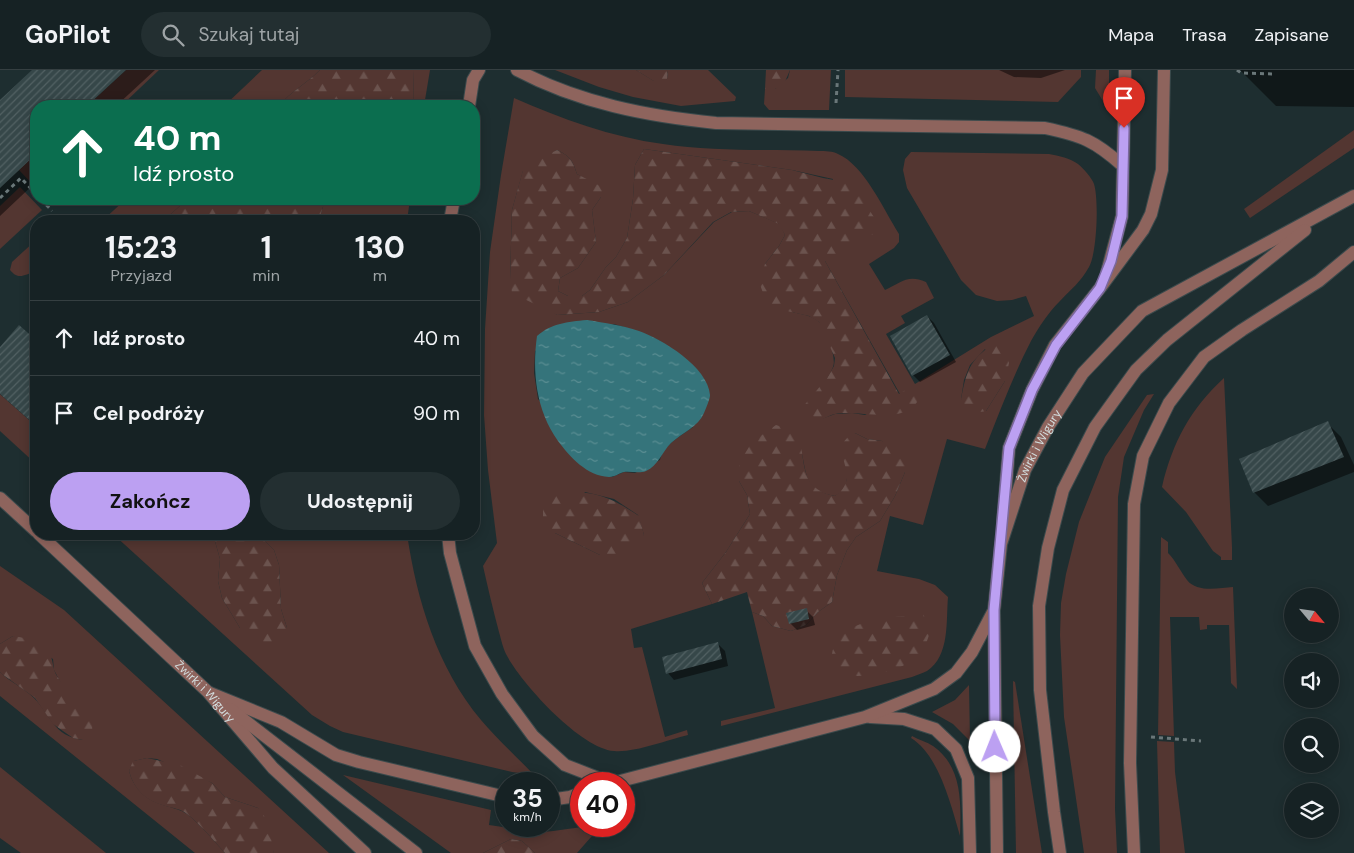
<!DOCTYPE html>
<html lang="pl">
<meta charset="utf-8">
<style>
body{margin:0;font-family:"DM Sans",sans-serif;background:#232f31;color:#f1f3f6;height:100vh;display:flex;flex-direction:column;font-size:19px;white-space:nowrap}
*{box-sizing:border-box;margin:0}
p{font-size:16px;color:#9ea4a6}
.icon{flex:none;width:28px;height:28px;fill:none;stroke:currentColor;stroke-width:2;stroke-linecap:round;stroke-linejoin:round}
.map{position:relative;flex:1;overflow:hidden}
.side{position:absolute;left:30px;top:145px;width:450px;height:325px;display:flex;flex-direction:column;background:#162224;border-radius:20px;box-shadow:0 2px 12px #0003,0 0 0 1px #353f41}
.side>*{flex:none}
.banner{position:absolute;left:30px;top:30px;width:450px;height:105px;border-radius:20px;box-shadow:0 2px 12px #0003,0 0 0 1px #353f41;background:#0b6e4f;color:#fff;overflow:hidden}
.needle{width:32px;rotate:119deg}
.buttons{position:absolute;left:1284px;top:518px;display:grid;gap:10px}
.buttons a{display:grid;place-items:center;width:55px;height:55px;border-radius:50%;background:#162224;box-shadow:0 2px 12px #0003,0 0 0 1px #353f41;font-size:25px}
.speed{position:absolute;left:495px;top:702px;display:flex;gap:10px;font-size:25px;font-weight:700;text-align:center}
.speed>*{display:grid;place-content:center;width:65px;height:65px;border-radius:50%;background:#162224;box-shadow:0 2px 12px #0003,0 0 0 1px #353f41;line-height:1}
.speed small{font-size:12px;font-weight:400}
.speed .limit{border:8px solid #d22;background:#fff;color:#111}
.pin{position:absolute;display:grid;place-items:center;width:42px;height:42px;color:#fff;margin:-51px -21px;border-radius:50% 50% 50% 0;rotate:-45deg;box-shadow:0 0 5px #0007}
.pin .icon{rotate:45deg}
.me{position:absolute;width:55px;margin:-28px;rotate:359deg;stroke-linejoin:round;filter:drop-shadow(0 0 4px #0008)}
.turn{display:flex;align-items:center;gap:18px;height:105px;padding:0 20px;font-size:22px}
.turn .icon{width:65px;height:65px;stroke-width:2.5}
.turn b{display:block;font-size:35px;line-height:42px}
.eta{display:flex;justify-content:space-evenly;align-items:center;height:85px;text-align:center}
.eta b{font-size:30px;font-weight:700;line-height:35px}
.button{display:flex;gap:10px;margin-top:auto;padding:10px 20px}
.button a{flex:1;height:58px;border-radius:30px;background:#bca0f2;color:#111;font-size:20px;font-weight:700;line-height:58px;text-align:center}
.button a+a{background:#232f31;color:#f1f3f6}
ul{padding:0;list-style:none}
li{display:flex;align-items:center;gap:15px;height:75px;padding:0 20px;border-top:1px solid #353f41}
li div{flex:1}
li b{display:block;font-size:19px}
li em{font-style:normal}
header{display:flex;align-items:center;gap:30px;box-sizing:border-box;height:70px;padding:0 25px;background:#162224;border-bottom:1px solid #353f41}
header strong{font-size:24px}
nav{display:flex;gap:28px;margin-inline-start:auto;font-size:18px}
.search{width:350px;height:45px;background:#232f31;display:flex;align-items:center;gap:12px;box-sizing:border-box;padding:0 18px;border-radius:28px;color:#9ea4a6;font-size:19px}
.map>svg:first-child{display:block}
.grass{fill:#533631;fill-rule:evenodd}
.forest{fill:url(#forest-firs)}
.water{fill:url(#water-ripples)}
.shadow{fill:#0007}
.building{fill:url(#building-hatch)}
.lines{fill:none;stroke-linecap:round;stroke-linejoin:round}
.minor-casing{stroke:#3b4a4c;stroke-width:14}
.path{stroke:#6a7779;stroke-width:3;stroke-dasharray:4 4;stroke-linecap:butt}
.minor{stroke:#8e645d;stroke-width:12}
.route-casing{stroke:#7a689d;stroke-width:12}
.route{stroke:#bca0f2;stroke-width:9}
.labels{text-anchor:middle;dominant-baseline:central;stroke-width:5;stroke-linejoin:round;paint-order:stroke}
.street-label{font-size:12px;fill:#d3ddde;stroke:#1e2e30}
</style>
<header>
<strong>GoPilot</strong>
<div class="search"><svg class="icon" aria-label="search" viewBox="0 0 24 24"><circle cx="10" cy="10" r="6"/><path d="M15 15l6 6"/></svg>Szukaj tutaj</div>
<nav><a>Mapa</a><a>Trasa</a><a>Zapisane</a></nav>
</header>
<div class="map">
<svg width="1354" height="783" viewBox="0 0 1354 783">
<defs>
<pattern id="forest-firs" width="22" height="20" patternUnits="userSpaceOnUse" patternTransform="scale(1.25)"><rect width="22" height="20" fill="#533631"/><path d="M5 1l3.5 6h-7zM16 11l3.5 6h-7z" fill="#6b534e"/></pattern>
<pattern id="water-ripples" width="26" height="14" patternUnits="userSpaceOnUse" patternTransform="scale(1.25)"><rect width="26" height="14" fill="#35747b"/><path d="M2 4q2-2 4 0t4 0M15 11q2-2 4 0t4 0" fill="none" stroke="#5b8e93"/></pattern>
<pattern id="building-hatch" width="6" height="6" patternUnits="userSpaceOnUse" patternTransform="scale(1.25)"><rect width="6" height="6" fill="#364749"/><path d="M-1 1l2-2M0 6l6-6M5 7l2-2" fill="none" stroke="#526163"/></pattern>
</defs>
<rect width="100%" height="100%" fill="#1e2e30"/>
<g class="grass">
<polygon points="126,0 159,0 121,36 87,36"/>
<path d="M262,0H320C307,13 290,22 279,36H224Z"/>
<polygon points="414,0 430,0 424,36 413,36"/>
<polygon points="555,0 636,0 654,11 667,9 668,0 708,0 736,27 735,31 681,36 633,27 599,17"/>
<polygon points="790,0 831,0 829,40 769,40 764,34 765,19 775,19 788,8"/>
<polygon points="845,0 1081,0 1081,7 1058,32 845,27"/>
<polygon points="1096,0 1109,0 1109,41 1095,18"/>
<path d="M514,28C562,49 611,67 663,74C714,82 768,79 819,81C825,81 833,81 838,84C864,95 884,140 899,164V172L894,178L869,194L885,220C901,213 907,204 926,212L934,228L901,246L905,253L886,264L915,314L991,267L1034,246L1026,226L1012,230L997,231L976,225L961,210L907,118L903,100L905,89L911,82L1049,84C1059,86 1070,88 1078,94C1083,98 1092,108 1094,114C1099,130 1097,183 1089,197C1080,213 1072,218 1060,231C1048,243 1039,257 1031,271C1013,306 999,343 985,379L947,369L923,455L890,446L877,501L919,509L935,515L948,527C946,551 950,586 927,601C923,603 917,605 912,607L721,656V651L775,638L752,542L763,546L772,556L791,561L806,555L818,542L832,532L837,505L847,480L856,467L880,451L895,426L905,402L882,371L867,369L855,363L846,414L843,421L835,426C807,421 807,409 802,384L739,411L747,425L750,444L726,482L702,513L712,534L631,559L634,578L642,577L665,667L687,660L688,665C667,670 634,683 614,681C580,678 521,613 506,584C503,578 501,569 499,562C493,540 488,518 483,496L497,473L488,400L484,345L485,259L490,182L501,105ZM644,79L792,100L833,109L825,191L900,324L865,345L852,343L835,344L821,349L803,338C813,326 827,313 833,297C837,288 826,258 818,251C810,245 801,244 792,242L765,194L779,176L785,165L780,154L749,141L732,142L714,152L664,205L628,232L599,242L557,245L510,210L512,140L523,101L557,80C570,86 573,91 577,104L587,110L601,127L592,140L596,172L578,198L560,208L558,221L568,226H582L590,220L606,197L616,187L627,168L633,129L635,95ZM614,254L640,262L660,271L693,357C681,366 664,374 660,390L635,403L624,402L612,407L538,329L534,303L535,281ZM985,279L1005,311L986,341L961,329L964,310L970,295ZM585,422L614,429L638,445L644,465L600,485L555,463Z"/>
<polygon points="1354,60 1354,78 1250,148 1244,139"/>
<polygon points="36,84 36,116 35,117 19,100"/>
<polygon points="20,117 42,140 0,179 0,136"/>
<polygon points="126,129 191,129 181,135 163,151 102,151"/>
<polygon points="325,129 410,129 407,151 319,151"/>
<polygon points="280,144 284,146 284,151 242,151 269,145"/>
<path d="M36,170V202C24,204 19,211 10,200L12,192Z"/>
<path d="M1224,308L1232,477V490H1221V487L1213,481L1186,442L1162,417C1172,373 1191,338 1224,308Z"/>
<polygon points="0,324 36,356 36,394 0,361"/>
<polygon points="1154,324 1144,340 1124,387 1118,427 1115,739 1117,783 1084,783 1064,647 1060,565 1061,533 1066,504 1079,452 1105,387 1147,325"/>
<path d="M113,464H213L220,489L218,511L222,528L240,558H287L281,539L279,495L274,480L258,464H407C417,531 437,597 481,650C497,669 517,687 534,705L512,702L343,662L330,656L312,645Z"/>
<path d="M1161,467L1168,472V483C1176,491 1180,501 1187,510C1197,523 1219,518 1233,517L1237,619L1231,613L1229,555H1207V559L1200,560L1199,547H1170L1174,666L1158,665Z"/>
<path d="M0,496L64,540L329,783H274L258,738L225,727L212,713L157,689L147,688L134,691L129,701C134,720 147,731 166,736C173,738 181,740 187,744C201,755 213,770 225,783H195L0,626V602C10,612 24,618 34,628C51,645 53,666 83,670L62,615L54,600L53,589L13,566L0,574Z"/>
<polygon points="1013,611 1015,612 1042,783 1016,783"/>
<polygon points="969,615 970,671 953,654 932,642 955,630"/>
<path d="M912,666C919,670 927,672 933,676C963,697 961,734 960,766C951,735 939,685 911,668Z"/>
<polygon points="1157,671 1174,672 1175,702 1185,783 1160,783"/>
<polygon points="0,697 106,783 21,783 0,768"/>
<path d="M343,705L491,740L489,755C505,757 522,762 539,762C558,762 577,756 597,756L599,758L577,783H535L522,771L511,769L483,783H451Z"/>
</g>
<g class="forest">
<path d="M320,0H414L413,36H279C290,22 307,13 320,0Z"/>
<polygon points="636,0 668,0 667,9 660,15"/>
<polygon points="766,0 790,0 784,14 775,19 765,19"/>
<path d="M644,79L792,100L823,108L845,112L853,116L882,159L825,191L899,324L915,314L920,325C911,358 859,339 835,344C830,345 825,348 821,350L810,345L802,338L827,308L834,296L835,288L819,252L809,246L778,239L766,231L759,212L765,194L779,176L785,165L779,154L749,141L731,142L713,152L664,205L628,232L599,242L557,245L512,223L510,210L512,140L523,100L537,90L557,80C570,86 573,91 577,104L604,118L601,127L592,140L596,172L578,198L560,208L558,221L568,226H582L590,220L606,197L616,187L627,168L633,129L635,95Z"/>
<polygon points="191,129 325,129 319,151 284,151 284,146 280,144 269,145 242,151 163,151 181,135"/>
<path d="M994,274L1005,281L1009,293L1005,311L986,341C973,344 968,340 961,329C966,303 969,289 994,274Z"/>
<path d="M776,355C782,357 790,358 795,362C799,365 800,371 801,376C805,402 805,420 835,426C866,405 822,378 855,363L867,369L882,371L898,379L906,388L905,402L895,426L880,451L856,467L847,480L837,505L832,532L818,542L806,555L791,561L772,556L763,546L752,542L747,522L712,534L702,513L726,482L750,444L747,425L739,411V393L752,372Z"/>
<path d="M568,422C600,422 613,429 639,446L644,465L634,480L618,488L600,485L555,463L543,452V437L552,427Z"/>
<polygon points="213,464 258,464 274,480 279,495 281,539 287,558 281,575 268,581 253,574 240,558 222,528 218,511 220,489"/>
<path d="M923,544L931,559C928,568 926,576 920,584C908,599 867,609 848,605C843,604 838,601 834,599C833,595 831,588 832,584C840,546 893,548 923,544Z"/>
<path d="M13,566C25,568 36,569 45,578C55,588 51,596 57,606C66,621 89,636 92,653C93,656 92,661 91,664L83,670L73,668L53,654L35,628L2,604L0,602V574Z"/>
<path d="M147,688L180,695L212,713L225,727L258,738L268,751L274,783H225C213,770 201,755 187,744C181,739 173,738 165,736C146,731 134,720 129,701L133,691Z"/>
<polygon points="511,769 522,771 535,783 483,783"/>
</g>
<path class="water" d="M587,250C605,253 622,255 639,261C662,269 708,297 710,325C710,329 706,338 704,343C698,357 682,363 671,373C662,382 658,396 646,401C639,404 631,401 624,402C619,403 615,407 609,407C587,406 570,387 558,371C536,340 532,302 537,266C552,253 567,252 587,250Z"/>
<g class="shadow">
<polygon points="35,0 155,0 116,36 36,36 36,112 0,146 0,33"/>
<polygon points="999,0 1065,0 1041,8 1014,7"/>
<polygon points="1240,0 1354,0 1354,37 1276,36"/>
<polygon points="927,246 934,253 956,292 920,312 913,305"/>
<polygon points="20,257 36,272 36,356 0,324 0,279"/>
<polygon points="1327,353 1341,367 1354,395 1354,402 1268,436 1254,422"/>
<polygon points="806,540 813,547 815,555 797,560 790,553"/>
<polygon points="718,574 725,581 728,596 674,610 668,603"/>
</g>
<g class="building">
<polygon points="32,0 126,0 87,36 36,36 36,84 0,118 0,30"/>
<polygon points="927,245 950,285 912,306 890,266"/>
<polygon points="19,255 36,270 36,356 0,324 0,277"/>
<polygon points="1328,351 1344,387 1253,423 1239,389"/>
<polygon points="807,538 809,549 789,554 786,543"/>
<polygon points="718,572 722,589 666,604 662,587"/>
</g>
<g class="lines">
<defs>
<g id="minor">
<path d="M517,0C579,33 647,46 716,53L1045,58C1082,66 1094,70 1123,96"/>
<polyline points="469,36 473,10 479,0"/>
<polyline points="450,151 454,129"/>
<polyline points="1107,202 1122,146 1125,0"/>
<polyline points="0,428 36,461"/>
<polyline points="1003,451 1009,378 1032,320 1055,275 1100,218 1143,160 1151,144 1162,100 1164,0"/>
<path id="s1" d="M39,464L208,622L273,698L365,783"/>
<polyline points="448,464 450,483 475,576 502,624 533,666 565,695 611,713"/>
<polyline points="210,623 281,652 336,685 359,692 506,727"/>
<polyline points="230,639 416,783"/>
<polyline points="870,647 904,649 935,659 956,679 968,708 970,783"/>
<polyline points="609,714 865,647 934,619 956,603 972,582 993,542"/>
<polyline points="549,730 570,727 581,723"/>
<path id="s2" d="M997,783L994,540L1001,474L1025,400L1048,357L1083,303L1142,241L1354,126"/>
<polyline points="1060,783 1054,742 1040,620 1039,536 1048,478 1063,420 1095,357 1136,300 1167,270 1305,160"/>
<polyline points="1134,783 1130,693 1134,434 1143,386 1169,333 1204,287 1242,260 1319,211 1354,182"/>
</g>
</defs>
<use href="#minor" class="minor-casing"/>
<g class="path">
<polyline points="1237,0 1241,3 1273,4"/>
<polyline points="836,33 838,0"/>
<polyline points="0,128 21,108 36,124"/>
<polyline points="41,129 52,141"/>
<polyline points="1151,667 1201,671"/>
</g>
<use href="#minor" class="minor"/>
</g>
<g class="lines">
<defs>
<polyline id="route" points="995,677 994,540 1009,378 1032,320 1056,275 1100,218 1111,191 1122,146 1124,58"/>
</defs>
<use href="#route" class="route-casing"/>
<use href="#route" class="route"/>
</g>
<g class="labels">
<g class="street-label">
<text stroke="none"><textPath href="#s2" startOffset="415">Żwirki i Wigury</textPath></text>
<text stroke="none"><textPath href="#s1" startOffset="229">Żwirki i Wigury</textPath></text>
</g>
</g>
</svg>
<div class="buttons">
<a><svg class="needle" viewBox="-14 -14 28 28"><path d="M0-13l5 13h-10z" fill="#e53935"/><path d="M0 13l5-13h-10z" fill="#9ea4a6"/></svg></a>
<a><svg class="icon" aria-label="sound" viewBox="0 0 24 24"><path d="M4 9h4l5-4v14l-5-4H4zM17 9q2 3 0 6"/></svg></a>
<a><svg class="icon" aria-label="search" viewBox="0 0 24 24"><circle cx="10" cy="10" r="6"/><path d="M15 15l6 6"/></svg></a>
<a><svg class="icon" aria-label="layers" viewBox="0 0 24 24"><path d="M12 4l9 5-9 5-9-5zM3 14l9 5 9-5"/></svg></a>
</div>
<div class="speed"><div>35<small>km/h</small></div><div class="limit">40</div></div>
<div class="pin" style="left:1124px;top:58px;background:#d93025"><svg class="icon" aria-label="arrive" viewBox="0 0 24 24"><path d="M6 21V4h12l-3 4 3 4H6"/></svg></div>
<svg class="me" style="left:995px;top:677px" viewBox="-20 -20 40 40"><circle r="19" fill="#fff"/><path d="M0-13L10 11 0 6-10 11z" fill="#bca0f2"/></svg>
<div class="banner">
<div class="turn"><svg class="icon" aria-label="ahead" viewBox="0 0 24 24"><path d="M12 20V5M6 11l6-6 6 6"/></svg><div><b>40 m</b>Idź prosto</div></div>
</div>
<section class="side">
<div class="eta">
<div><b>15:23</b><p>Przyjazd</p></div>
<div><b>1</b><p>min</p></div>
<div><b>130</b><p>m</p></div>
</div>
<ul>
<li><svg class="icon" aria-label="ahead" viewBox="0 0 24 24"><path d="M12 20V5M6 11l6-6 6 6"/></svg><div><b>Idź prosto</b></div><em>40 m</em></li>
<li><svg class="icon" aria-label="arrive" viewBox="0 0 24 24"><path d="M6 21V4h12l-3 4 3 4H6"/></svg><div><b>Cel podróży</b></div><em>90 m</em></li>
</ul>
<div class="button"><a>Zakończ</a><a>Udostępnij</a></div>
</section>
</div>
